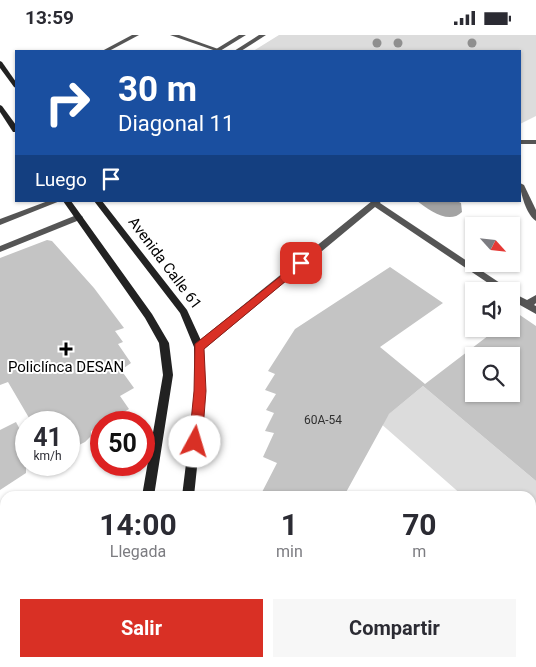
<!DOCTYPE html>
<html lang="es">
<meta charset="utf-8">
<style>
body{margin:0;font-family:Roboto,sans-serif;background:#f7f7f7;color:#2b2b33;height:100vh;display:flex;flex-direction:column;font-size:19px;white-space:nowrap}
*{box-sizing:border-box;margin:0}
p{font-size:16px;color:#7c7c81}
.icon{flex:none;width:28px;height:28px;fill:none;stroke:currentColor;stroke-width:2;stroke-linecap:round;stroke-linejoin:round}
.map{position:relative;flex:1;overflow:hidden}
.side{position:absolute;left:0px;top:456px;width:536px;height:176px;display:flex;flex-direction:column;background:#fff;border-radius:15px 15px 0 0;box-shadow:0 1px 4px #0004}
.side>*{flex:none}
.guide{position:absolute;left:15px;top:15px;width:506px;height:152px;border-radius:0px;box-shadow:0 1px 4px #0004;background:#1a4fa0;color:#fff;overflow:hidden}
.needle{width:32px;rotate:117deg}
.fabs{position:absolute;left:465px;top:182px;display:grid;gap:10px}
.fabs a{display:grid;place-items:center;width:55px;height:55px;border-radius:0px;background:#fff;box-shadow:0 1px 4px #0004;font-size:25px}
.speed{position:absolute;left:15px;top:376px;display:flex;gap:10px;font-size:25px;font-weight:700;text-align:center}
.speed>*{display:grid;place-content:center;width:65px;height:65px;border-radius:50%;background:#fff;box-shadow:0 1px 4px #0004;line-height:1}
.speed small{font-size:12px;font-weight:400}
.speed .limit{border:8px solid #d22;background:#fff;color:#111}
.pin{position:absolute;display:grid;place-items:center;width:42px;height:42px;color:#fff;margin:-21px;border-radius:10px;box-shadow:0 2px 8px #0006}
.me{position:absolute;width:55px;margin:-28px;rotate:6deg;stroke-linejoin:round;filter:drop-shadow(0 0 4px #0008)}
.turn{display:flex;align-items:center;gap:18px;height:105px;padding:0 20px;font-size:22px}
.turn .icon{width:65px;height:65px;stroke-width:2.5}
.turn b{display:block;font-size:35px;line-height:42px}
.then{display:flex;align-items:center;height:48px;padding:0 20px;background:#0003;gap:10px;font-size:19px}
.eta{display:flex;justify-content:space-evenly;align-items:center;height:85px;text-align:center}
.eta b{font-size:30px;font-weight:700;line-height:35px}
.button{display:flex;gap:10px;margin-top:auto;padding:10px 20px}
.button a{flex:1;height:58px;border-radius:0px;background:#d93025;color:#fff;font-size:20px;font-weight:700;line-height:58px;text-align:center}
.button a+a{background:#f7f7f7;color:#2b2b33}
.status{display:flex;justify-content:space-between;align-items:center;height:35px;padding:0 25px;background:#fff;direction:ltr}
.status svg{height:14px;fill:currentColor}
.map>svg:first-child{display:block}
.green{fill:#dcdcdc}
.water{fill:#a3a3a3}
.building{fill:#c4c4c4;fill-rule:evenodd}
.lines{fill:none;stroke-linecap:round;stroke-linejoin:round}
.service{fill:#555;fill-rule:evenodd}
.minor{fill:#555;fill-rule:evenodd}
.tertiary{fill:#555;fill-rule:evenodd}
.secondary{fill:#222;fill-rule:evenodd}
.tree{fill:#8f8f8f}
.route{fill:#d93025;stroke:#8d1f18}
.poi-dot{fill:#000;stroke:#fff;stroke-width:2}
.labels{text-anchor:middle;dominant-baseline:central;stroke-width:4;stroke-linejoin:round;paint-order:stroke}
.number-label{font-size:12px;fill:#313131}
.street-label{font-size:15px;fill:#000;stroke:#fff}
.poi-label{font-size:15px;fill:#000;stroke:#fff}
</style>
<div class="status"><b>13:59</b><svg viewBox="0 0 49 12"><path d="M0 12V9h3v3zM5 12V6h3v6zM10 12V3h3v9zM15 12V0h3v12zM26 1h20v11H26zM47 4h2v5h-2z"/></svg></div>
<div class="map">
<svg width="536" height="632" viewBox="0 0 536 632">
<rect width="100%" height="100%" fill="#fff"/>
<g class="green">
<polygon points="279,0 536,0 536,81 520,89 520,16 253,16"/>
<polygon points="423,351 536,446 536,527 531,523 531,461 463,461 379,387"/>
</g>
<path class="water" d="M417,166H457L461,168L462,177C449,190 429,175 417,166Z"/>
<g class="building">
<polygon points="47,205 52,206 94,253 124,293 115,296 123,307 118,309 131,328 121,335 134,353 120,361 129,374 106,388 101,388 101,390 91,396 91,401 85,407 69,415 69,388 32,388 8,347 0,350 0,223"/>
<path d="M390,232L443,268L380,312L425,349L497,294H511V274L536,291V446L423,351L389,379L344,461H260L277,428L263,422L274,398L265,396L274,378L266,375L276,359L265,355L275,339L268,336L295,294ZM474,321H511V359H474Z"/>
<polygon points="16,387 26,406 26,438 0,455 0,395"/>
</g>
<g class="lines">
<g class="service">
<polygon points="132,0 139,0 109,16 102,16"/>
<polygon points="170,0 179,0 221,15 216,16"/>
<rect x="520" y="105" width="16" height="4"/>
<path d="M520,148L524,150L536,175V186C527,181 520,158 520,148Z"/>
<polygon points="48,166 60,166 0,190 0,184"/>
<polygon points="79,179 83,182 82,184 0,217 0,211"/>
</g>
<g class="minor">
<polygon points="372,166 381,166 380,168 509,254 510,256 500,256 375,172 203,315 195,315 194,312 195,309"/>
<polygon points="511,257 527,265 536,260 536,268 534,270 536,271 536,279 511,265"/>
</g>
<g class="tertiary">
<polygon points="239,0 246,0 220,16 213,16"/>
<polygon points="259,0 266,0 241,16 234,16"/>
<polygon points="0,475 5,477 5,490 0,488"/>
</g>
<g class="secondary">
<polygon points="0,26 2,27 16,47 16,53 14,52 0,33"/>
<polygon points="0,70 2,71 16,90 16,97 13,97 0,77"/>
<polygon points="63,166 71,166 152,279 169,308 173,340 154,461 142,461 163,340 159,308 145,283"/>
<polygon points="94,166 102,166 187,275 204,312 205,356 194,461 182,461 195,356 194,312 180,278"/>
<polygon points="110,628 124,628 123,632 109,632"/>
<polygon points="159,628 173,628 172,632 158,632"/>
<polygon points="281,628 301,628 303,632 283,632"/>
</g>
</g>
<g class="tree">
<circle cx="377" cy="8" r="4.5"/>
<circle cx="398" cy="8" r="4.5"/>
<circle cx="472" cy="8" r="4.5"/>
</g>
<polygon class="route" points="301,225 306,228 304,231 204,314 206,356 202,407 200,411 191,411 189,407 194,356 195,309"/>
<path class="poi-dot" d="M63.5 306.5h5v5h5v5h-5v5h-5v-5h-5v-5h5z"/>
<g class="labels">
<g class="number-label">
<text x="323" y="385">60A-54</text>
</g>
<g class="street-label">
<text transform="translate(165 228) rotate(53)">Avenida Calle 61</text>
</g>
<g class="poi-label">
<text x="66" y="332">Policlínca DESAN</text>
</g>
</g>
</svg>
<div class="fabs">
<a><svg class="needle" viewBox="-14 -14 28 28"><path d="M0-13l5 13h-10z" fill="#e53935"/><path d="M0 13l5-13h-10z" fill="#7c7c81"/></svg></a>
<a><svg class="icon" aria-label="sound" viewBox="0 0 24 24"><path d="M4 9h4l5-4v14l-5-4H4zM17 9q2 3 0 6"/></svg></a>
<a><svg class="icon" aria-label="search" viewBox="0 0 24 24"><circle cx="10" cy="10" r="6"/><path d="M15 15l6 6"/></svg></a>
</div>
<div class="speed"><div>41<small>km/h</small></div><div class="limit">50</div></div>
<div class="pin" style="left:301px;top:228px;background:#d93025"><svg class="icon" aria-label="arrive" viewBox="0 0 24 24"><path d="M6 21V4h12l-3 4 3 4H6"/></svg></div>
<svg class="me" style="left:195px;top:407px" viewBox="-20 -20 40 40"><circle r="19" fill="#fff"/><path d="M0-13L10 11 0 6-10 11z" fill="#d93025"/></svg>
<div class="guide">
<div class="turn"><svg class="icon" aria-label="right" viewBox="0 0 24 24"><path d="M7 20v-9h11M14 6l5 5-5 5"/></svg><div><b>30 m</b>Diagonal 11</div></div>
<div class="then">Luego<svg class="icon" aria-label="arrive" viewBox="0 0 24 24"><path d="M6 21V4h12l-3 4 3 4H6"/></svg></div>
</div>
<section class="side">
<div class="eta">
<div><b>14:00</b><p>Llegada</p></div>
<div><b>1</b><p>min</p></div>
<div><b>70</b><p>m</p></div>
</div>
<div class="button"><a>Salir</a><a>Compartir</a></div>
</section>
</div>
